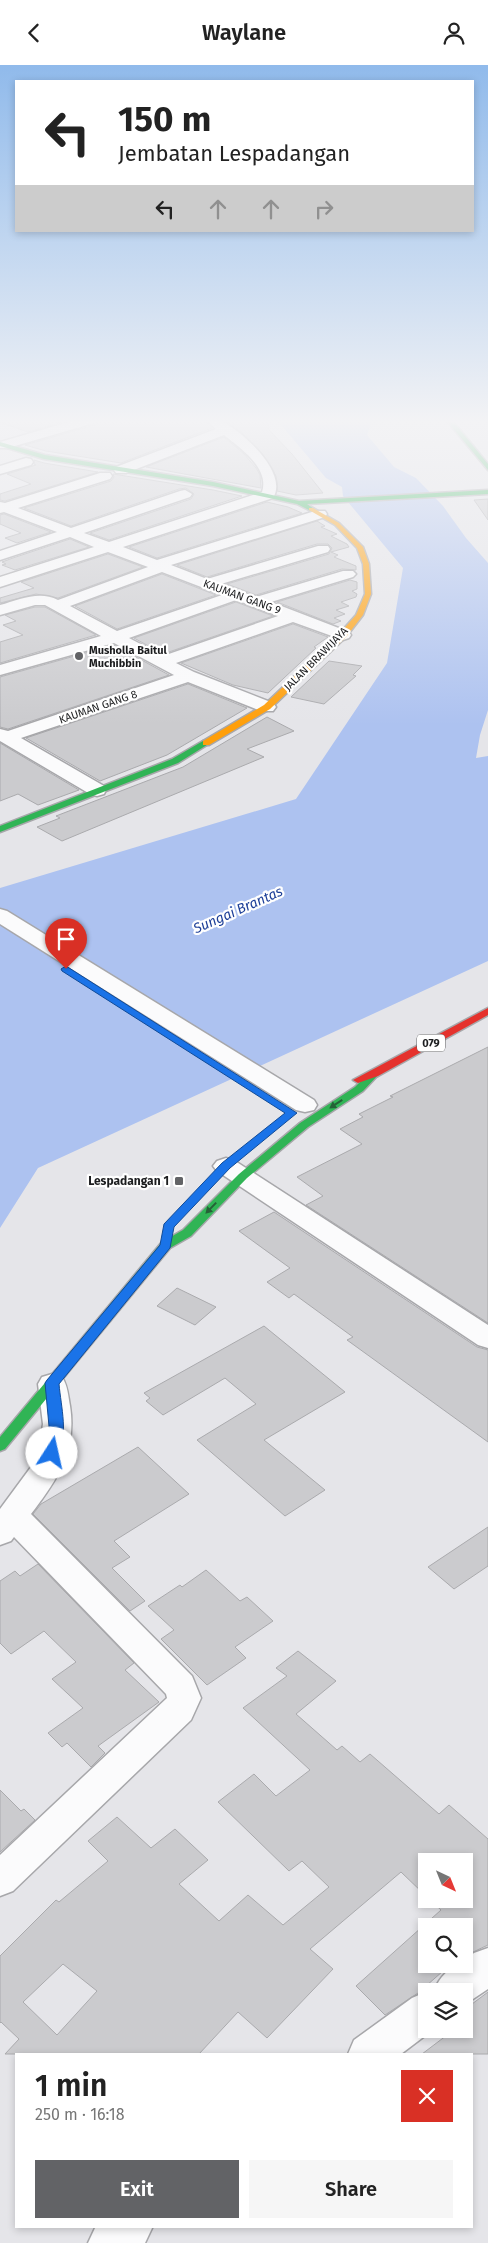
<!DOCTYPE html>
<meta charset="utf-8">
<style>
body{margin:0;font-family:"Fira Sans",sans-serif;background:#f6f6f6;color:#222;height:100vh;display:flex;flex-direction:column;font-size:19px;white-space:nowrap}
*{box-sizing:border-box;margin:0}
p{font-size:16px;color:#767676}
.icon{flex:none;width:28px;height:28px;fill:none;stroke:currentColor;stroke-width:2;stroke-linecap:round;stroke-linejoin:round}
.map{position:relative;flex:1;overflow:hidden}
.drawer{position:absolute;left:15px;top:1988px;width:458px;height:175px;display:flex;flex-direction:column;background:#fff;border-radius:0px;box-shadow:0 2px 8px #0003}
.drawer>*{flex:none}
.top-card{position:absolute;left:15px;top:15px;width:459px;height:152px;border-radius:0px;box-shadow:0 2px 8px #0003;background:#fff;color:#222;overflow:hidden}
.needle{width:32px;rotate:137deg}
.buttons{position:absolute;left:418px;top:1788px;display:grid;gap:10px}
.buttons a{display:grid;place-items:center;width:55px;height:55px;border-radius:0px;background:#fff;box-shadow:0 2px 8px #0003;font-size:25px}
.pin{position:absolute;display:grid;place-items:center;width:42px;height:42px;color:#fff;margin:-51px -21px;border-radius:50% 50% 50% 0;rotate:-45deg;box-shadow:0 0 5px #0007}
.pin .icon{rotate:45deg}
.me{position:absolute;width:55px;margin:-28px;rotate:10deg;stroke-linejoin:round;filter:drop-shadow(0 0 4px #0008)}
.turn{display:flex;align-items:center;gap:18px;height:105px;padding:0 20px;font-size:22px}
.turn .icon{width:65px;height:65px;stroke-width:2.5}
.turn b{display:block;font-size:35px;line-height:42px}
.lanes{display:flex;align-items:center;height:48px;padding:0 20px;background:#0003;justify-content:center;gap:25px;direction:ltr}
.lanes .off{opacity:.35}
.round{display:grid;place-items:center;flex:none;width:52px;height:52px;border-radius:0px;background:#f6f6f6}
.overview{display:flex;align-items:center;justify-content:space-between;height:85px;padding:0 20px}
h1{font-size:30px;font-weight:600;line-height:38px}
.primary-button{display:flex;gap:10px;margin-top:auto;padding:10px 20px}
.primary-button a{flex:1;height:58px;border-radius:0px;background:#626366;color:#fff;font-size:20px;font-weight:600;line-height:58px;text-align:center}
.primary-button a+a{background:#f6f6f6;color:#222}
header{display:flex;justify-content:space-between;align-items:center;height:65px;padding:0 20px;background:#fff;font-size:22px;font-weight:600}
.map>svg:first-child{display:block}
.water{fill:#adc2f0}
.building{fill:#cbcbce;stroke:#aaaaad;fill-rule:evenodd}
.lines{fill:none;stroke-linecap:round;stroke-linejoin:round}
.street-casing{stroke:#a7a7aa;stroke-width:3}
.fast-casing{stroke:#a7a7aa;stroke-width:3}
.slow-casing{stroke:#a7a7aa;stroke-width:3}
.jam-casing{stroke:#a7a7aa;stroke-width:3}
.street{fill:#fbfbfc;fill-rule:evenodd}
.fast{fill:#30b455;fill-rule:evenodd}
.slow{fill:#ff9f0a;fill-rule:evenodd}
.jam{fill:#e5322d;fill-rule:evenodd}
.oneway{fill:#256137}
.route{fill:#1a73e8;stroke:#114b97}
.poi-dot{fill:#626366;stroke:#fff;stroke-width:2}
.labels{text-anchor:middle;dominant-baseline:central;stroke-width:4.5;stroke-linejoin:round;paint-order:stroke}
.far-street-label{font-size:11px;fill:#1c1d1f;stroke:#fff}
.far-poi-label{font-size:11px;font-weight:bold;fill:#1c1d1f;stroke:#fff;text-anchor:start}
.shield{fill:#fff;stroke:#606162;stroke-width:1}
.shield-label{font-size:11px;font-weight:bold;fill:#1c1d1f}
.poi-label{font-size:12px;font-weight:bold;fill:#1c1d1f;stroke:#fff;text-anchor:end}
.water-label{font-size:14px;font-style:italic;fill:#1d3f98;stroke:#fff}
</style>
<header><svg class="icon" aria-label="back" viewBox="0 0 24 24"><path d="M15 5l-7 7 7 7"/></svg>Waylane<svg class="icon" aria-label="person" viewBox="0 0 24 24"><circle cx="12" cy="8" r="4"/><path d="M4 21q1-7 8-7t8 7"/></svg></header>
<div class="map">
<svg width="488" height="2178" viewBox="0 0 488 2178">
<rect width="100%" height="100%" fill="#e5e5e9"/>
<polygon class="water" points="277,355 372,355 367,370 394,402 416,413 443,441 466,473 488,498 488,645 480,670 476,693 488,691 488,896 38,1103 0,1163 0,823 296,734 387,598 403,503 343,431 342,422 326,413"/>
<g class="building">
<polygon points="2,355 69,355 28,367 2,358"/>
<polygon points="98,355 204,355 212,363 121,398 46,386 25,380 95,360"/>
<polygon points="223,355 268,355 269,365 292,389 323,428 296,430 277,426 276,411 262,388 241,367"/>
<polygon points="224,372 244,389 256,403 260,410 261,423 146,402"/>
<polygon points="34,395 44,398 98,407 5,436 0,435 0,429 31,419 7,409 36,400 34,399"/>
<polygon points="113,409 213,425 242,431 109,475 90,468 191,434 194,429 186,423 179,424 71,461 24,443 111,416 114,412"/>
<polygon points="488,434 488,455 474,435"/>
<polygon points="267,437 288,442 302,448 157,493 129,482"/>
<polygon points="4,449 51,467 17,478 5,473 21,468 0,459 0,450"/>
<polygon points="317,456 325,461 321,462 337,469 331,471 347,479 349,482 331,487 338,490 334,492 356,501 356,505 342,504 256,530 227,519 329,489 332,483 328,479 317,479 207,512 177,500"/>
<polygon points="70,474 89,482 15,505 2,500 6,499 2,497 13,493"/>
<polygon points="108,489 143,502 58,533 36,529 0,538 0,533 34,523 21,517"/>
<polygon points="162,509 216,530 117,564 75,541"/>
<polygon points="350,515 357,517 357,524 352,526 357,529 356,532 341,537 349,541 336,545 345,549 334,553 341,556 333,559 277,537"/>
<polygon points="236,537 273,551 163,589 134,573"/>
<polygon points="35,542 45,542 96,570 0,598 0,577 23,570 3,560 16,556 5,550"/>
<polygon points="293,559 328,572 314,582 316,583 268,628 233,620 181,598"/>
<polygon points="114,580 169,610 8,664 0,662 0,612"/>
<polygon points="329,596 362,601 353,610 356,611 324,639 291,632"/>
<polygon points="188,619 247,643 167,690 100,716 26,673"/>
<polygon points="267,652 294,666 247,684 264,692 62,776 37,762 60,753 56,751 183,702"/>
<polygon points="0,678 79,725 38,740 18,729 0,736"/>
<polygon points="488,982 488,1258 306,1140 323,1131 297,1112 362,1079 340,1064 363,1052 359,1049 393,1032 390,1031"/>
<polygon points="274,1147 477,1282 488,1285 488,1377 347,1275 353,1272 294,1229 289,1233 267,1217 290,1203 239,1166"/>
<polygon points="177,1223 216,1242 195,1260 157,1241"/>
<polygon points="264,1261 345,1327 264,1375 325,1425 285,1451 197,1375 256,1339 225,1313 163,1350 146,1336 150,1333 144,1328"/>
<polygon points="138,1382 189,1429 114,1476 130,1492 112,1503 145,1536 130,1546 33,1449 41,1439"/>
<polygon points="488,1462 488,1501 454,1524 428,1502"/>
<polygon points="38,1499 134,1598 125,1605 159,1637 98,1681 105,1688 91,1702 67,1678 62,1682 48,1668 83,1643 52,1614 76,1597 44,1566 11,1589 0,1578 0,1516 15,1506 20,1511"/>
<polygon points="206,1505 240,1536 247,1532 273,1556 235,1582 246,1593 207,1620 161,1574 174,1565 148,1541 180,1520 182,1522"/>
<path d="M298,1586L336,1616L296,1649L337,1685L342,1681L360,1697L370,1689L439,1749L449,1740L488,1774V1880L473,1887L464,1894V1861H426V1899H451L418,1928L385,1950L356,1921L441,1845L429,1834H464V1796H426V1831L401,1807L310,1884L333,1904L267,1973L238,1947L199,1989H5L19,1974L1,1957L0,1958V1891L56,1835L59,1837L108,1796L88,1776L117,1752L151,1783L175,1764L208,1795L179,1819L219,1856L248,1830L283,1860L329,1822L302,1796L289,1806L218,1737L254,1709L276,1731L310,1705L243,1643L287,1611L276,1603ZM63,1899L97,1926L57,1970L23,1937Z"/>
<polygon points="0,1725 21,1746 24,1744 35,1755 0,1787"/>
<polygon points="488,1927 488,1989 422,1989 455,1964 464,1964 464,1945"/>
</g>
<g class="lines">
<defs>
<g id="street">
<polygon points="76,355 96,355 94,358 8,383 0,383 0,377"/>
<path d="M206,355C210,355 217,354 221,356C242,366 289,408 273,433L123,482L157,495L315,446H325L327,449L325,452L171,500L207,514L318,481H328L330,484L328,487L221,519L256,532L343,506H353L356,509L353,512L271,537L349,567L351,570L349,573L343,575L293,557L176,598L194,607L273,638L276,642L273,646H261L188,617L21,673L104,721L106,725L104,729L97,731L90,729L0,676V664L8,666L174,610L114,578L0,610V600L101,571L45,540H35L0,550V540C19,535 39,525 58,535L148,502L108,487L0,522V512L94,482L70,472L0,495V486L57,467L4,447L0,448V437L5,438L100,408H110L112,411L110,414L18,443L71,463L180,426L185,425L192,429L190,432L84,468L109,477L262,427C270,403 240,383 224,370L126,408H116L114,405L116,402L216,364ZM162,507L222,530L117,566L70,541ZM236,535L278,551L163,591L129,573Z"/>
<polygon points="26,393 31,394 33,397 31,400 0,409 0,401"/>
<polygon points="0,844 7,846 314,1035 317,1040 314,1045 305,1047 296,1045 0,859"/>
<polygon points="226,1093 235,1096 488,1260 488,1283 478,1280 217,1106 213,1101 217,1096"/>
<path d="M52,1309L62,1312C68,1321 68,1331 70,1341C77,1386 57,1415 31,1449L192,1611L201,1633L191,1655L13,1826L0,1831V1790L167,1633L166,1629L14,1472L11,1476L0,1480V1444L31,1402L39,1385L43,1359L38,1319L42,1312Z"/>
<path d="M488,1883V1924L464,1940V1926H434C438,1915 450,1899 464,1899V1896L474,1888Z"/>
<polygon points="426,1927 426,1964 434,1964 401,1989 348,1989 354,1975 412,1933"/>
<polygon points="96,2161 153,2161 145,2178 88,2178"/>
</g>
<g id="fast">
<polygon points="446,355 452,355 488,399 488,405"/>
<polygon points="0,377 45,390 213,417 299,436 488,425 488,429 307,439 314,444 311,446 297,439 213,421 44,394 0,381"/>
<polygon points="203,676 210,678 178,698 0,767 0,761 172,694"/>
<polygon points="374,1006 379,1009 363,1026 308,1062 247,1113 191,1171 170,1183 5,1384 0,1386 0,1372 162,1177 183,1165 239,1109 300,1058 355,1022 370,1007"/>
</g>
<polygon id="slow" points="309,443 313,443 339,458 363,482 369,499 371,529 363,550 346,572 270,644 209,680 203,680 203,676 264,640 340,568 356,550 365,529 363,499 357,483 335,460 309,445"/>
<polygon id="jam" points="488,943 488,950 378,1011 358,1018 353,1015"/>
</defs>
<use href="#street" class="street-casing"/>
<use href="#fast" class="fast-casing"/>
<use href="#slow" class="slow-casing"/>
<use href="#jam" class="jam-casing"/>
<use href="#street" class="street"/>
<use href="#fast" class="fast"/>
<use href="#slow" class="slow"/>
<use href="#jam" class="jam"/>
</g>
<defs><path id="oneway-solid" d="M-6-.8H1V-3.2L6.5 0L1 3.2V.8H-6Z" transform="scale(1.25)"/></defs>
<g class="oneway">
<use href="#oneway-solid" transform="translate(336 1039) rotate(147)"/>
<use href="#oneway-solid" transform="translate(211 1143) rotate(134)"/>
</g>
<linearGradient id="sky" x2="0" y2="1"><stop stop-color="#90baeb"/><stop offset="0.54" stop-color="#f3f3f5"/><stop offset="1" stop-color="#f3f3f5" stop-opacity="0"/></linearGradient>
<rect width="488" height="660" fill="url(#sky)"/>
<path class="route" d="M66,901L297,1048L230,1103L174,1162L170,1183L59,1319C61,1342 69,1371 57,1392H47L45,1388L50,1372L45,1318L47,1315L160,1180L164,1159L222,1098L285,1048L62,906L61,904Z"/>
<g class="poi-dot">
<circle cx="79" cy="591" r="5"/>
<rect x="174" y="1111" width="10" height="10" rx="2.5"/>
</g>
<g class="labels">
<g class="far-street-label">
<text transform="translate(242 532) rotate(20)">KAUMAN GANG 9</text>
<text transform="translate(316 594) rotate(-45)">JALAN BRAWIJAYA</text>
<text transform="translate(98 642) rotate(-19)">KAUMAN GANG 8</text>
</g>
<g class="far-poi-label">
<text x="89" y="585">Musholla Baitul<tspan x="89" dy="13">Muchibbin</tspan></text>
</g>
<rect class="shield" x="417" y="969.5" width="28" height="17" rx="4"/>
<g class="shield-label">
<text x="431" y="978">079</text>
</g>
<g class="poi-label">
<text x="169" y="1116">Lespadangan 1</text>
</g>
<g class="water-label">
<text transform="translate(238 845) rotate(-24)">Sungai Brantas</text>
</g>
</g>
</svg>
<div class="buttons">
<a><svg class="needle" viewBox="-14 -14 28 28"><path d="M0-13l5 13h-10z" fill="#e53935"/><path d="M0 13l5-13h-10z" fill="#767676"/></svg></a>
<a><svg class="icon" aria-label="search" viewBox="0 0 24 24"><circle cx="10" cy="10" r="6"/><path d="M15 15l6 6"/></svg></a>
<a><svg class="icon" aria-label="layers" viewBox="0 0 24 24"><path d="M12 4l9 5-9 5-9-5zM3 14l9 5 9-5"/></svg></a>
</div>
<div class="pin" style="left:66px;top:904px;background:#d93025"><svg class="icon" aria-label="arrive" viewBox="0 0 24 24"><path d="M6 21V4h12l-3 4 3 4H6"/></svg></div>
<svg class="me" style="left:52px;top:1388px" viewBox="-20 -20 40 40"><circle r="19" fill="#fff"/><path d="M0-13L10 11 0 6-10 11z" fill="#1a73e8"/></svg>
<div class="top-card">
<div class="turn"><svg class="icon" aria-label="left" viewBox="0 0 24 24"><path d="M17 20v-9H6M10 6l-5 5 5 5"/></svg><div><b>150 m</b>Jembatan Lespadangan</div></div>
<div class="lanes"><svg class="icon" aria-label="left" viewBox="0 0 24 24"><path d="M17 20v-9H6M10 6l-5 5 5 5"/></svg><svg class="icon off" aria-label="ahead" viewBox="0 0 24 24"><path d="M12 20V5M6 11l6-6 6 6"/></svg><svg class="icon off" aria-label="ahead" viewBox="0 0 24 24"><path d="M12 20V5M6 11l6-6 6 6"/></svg><svg class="icon off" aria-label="right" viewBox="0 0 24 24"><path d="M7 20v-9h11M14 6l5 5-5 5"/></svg></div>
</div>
<section class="drawer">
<div class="overview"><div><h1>1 min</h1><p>250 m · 16:18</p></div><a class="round" style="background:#d93025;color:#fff"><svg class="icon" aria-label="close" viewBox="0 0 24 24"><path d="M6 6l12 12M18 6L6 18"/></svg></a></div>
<div class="primary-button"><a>Exit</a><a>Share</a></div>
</section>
</div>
